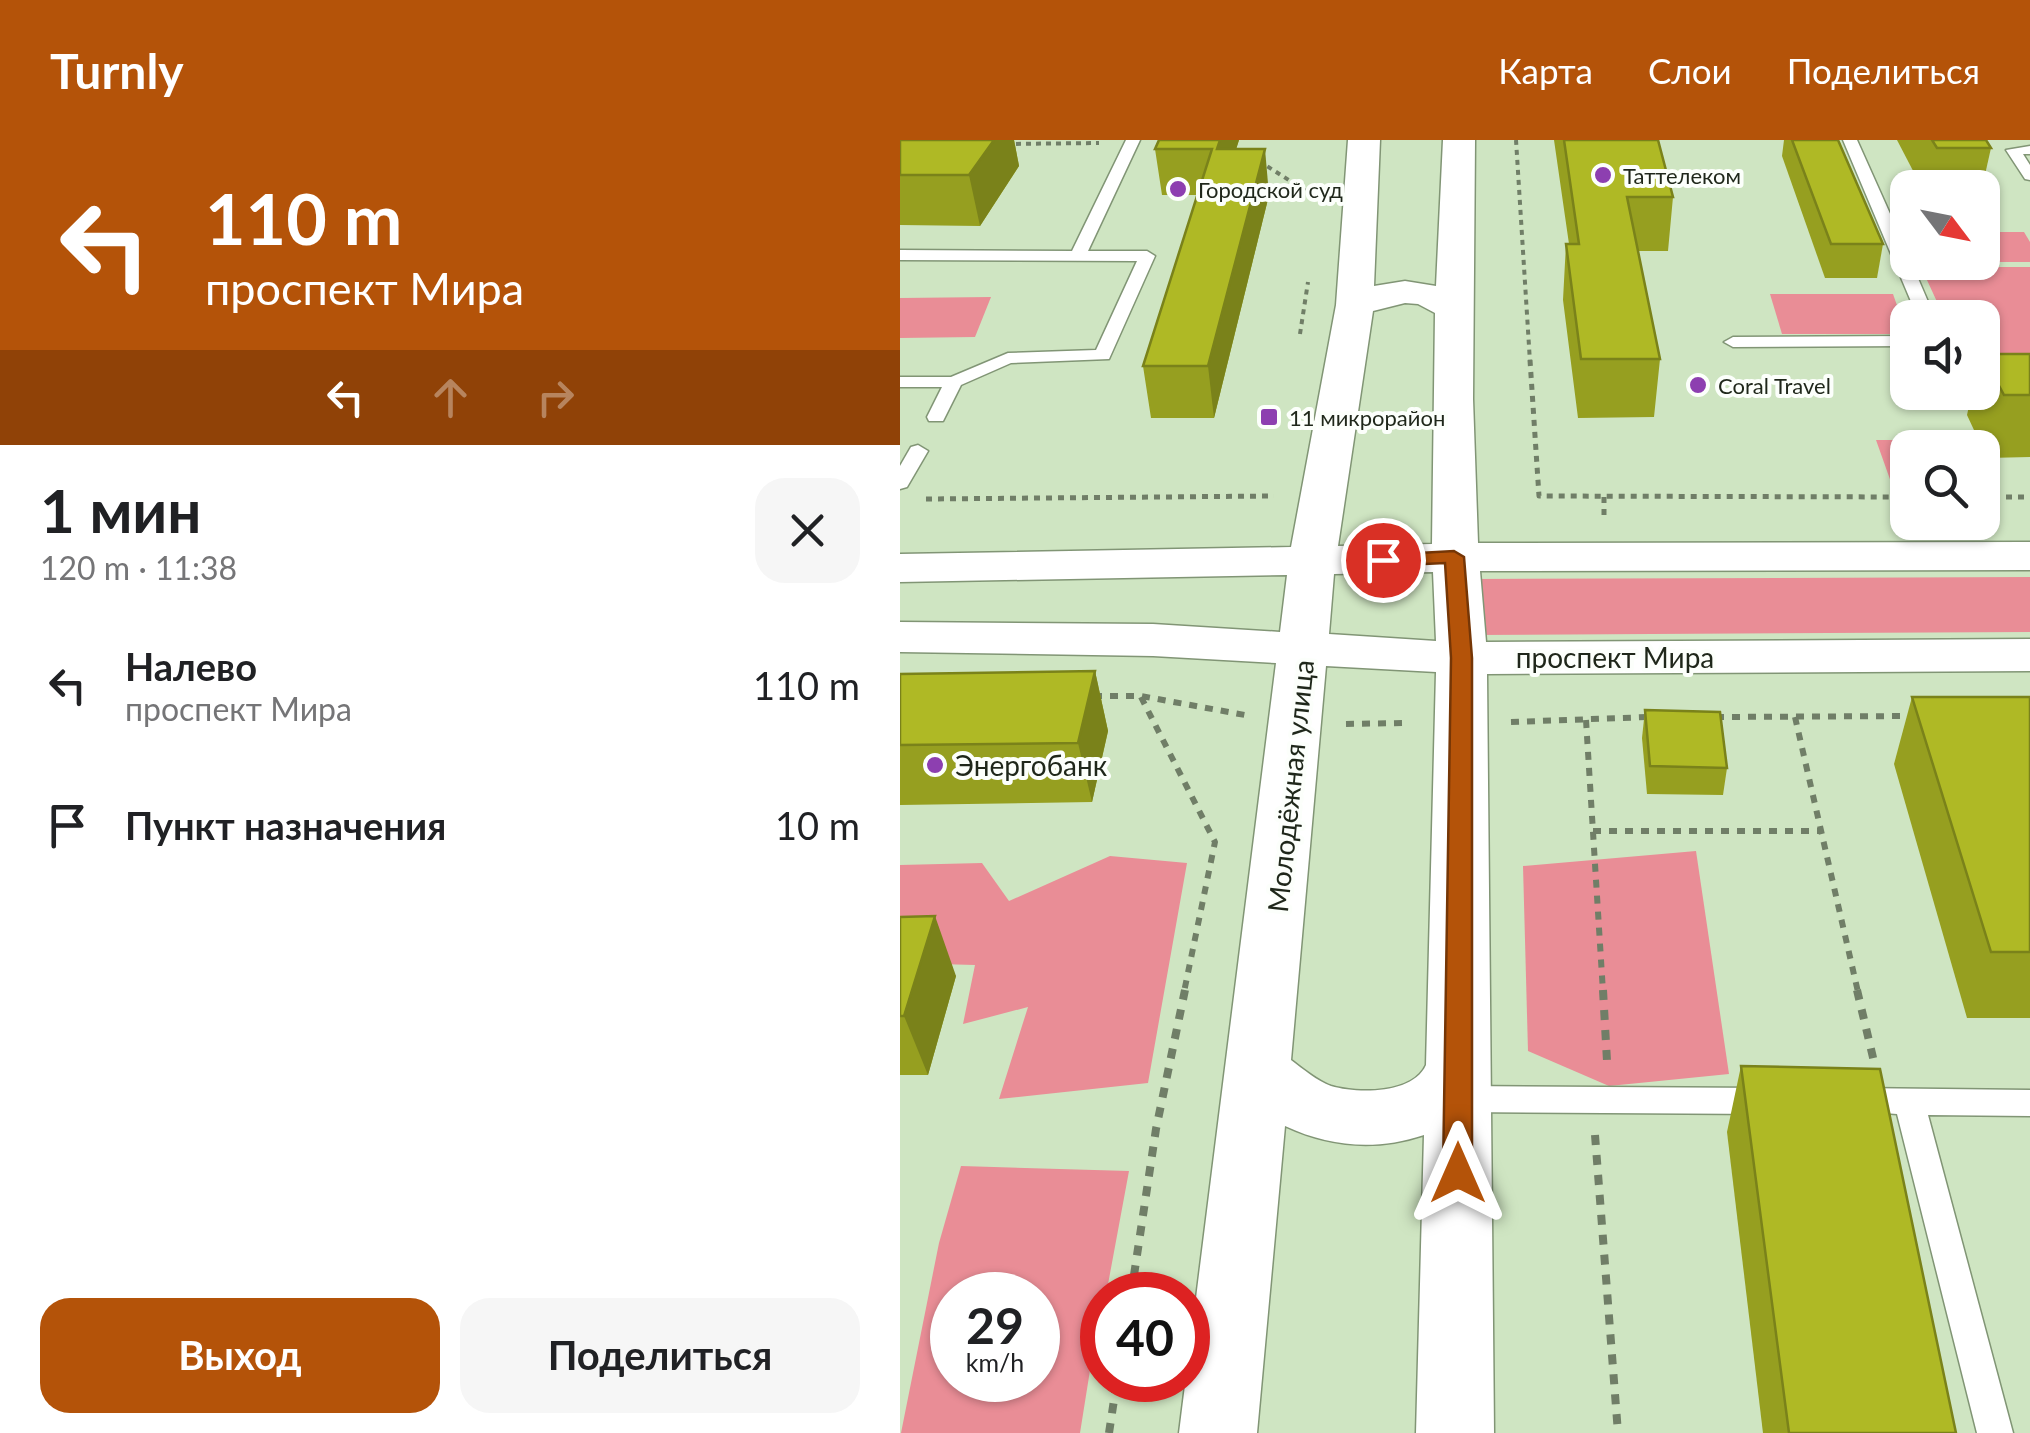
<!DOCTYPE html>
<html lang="ru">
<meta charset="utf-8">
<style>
body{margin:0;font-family:Lato,sans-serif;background:#f6f6f6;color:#202124;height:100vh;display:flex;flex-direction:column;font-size:38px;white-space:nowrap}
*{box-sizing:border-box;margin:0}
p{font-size:32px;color:#757577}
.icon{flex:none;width:55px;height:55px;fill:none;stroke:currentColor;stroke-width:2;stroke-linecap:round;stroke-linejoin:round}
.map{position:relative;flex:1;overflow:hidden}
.drawer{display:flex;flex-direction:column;background:#fff;width:900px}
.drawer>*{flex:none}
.top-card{background:#b45309;color:#fff;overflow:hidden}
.needle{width:65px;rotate:122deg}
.tools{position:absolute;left:990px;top:30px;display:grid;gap:20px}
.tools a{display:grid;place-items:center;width:110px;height:110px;border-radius:20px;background:#fff;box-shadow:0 2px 8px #0004;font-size:50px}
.speed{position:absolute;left:30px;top:1132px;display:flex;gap:20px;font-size:50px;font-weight:700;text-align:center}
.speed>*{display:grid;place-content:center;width:130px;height:130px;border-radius:50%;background:#fff;box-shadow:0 2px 8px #0004;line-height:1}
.speed small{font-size:25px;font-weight:400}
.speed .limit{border:15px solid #d22;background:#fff;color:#111}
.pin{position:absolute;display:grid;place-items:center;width:85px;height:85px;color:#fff;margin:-42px;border:5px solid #fff;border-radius:50%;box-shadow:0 2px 10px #0007}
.me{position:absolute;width:110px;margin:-55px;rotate:0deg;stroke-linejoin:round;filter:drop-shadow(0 0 8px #0008)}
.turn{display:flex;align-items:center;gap:35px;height:210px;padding:0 40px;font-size:45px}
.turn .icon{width:130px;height:130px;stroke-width:2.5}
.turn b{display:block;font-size:70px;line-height:85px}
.lanes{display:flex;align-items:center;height:95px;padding:0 40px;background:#0003;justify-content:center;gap:50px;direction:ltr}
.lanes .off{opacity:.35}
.round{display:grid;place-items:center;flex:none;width:105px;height:105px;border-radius:30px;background:#f6f6f6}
.head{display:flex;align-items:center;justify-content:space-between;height:170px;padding:0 40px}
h1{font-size:60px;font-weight:700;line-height:75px}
.cta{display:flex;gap:20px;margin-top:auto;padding:20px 40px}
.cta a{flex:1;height:115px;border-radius:30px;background:#b45309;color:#fff;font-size:40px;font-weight:700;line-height:115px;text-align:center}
.cta a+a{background:#f6f6f6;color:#202124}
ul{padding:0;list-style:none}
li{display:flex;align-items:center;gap:30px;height:140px;padding:0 40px}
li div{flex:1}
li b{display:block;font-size:38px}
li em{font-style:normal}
header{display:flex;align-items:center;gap:60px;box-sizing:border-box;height:140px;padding:0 50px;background:#b45309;color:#fff}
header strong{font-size:48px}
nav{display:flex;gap:55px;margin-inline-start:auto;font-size:35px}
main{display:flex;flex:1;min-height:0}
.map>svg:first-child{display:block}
.green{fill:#e98d96;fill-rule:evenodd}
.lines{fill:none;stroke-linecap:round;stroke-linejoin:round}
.lane-casing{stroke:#819575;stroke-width:3}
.secondary-casing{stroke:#819575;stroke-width:3}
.path-far3{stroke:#707e67;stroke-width:4;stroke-dasharray:5 5;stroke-linecap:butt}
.path-far2{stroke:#707e67;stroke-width:5;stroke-dasharray:6 6;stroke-linecap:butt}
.path-far1{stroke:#707e67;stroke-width:6;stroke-dasharray:8 8;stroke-linecap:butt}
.path{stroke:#707e67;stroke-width:8;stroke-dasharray:10 10;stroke-linecap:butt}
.lane{fill:#fff;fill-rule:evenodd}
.secondary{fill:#fff;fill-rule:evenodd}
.wall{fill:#969f20}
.shaded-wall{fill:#7a821a}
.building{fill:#afb925;stroke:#7a821a;stroke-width:2.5}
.route{fill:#b45309;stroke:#753606;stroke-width:2.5}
.poi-dot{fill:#8d3fb0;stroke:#fcfffb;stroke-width:4}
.labels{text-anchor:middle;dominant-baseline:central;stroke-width:8;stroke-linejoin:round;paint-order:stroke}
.far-poi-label{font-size:22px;fill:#1f271a;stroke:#fcfffb;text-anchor:start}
.street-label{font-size:28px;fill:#1f271a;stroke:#fcfffb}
.poi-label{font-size:28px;fill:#1f271a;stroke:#fcfffb;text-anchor:start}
</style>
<header>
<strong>Turnly</strong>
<nav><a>Карта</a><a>Слои</a><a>Поделиться</a></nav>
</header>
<main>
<section class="drawer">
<div class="top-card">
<div class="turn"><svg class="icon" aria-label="left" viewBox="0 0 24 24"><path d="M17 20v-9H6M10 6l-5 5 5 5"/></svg><div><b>110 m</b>проспект Мира</div></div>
<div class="lanes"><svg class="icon" aria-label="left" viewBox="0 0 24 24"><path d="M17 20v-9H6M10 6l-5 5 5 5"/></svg><svg class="icon off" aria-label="ahead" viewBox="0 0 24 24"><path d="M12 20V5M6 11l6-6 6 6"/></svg><svg class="icon off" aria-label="right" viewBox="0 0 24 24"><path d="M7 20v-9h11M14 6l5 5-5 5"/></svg></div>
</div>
<div class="head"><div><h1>1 мин</h1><p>120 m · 11:38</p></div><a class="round"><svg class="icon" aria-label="close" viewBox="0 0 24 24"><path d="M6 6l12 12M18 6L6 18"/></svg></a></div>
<ul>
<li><svg class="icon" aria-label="left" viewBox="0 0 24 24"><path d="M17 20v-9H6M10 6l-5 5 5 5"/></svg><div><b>Налево</b><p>проспект Мира</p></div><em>110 m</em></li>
<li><svg class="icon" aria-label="arrive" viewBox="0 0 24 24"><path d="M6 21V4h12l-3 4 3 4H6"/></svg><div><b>Пункт назначения</b></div><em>10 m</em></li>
</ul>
<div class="cta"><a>Выход</a><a>Поделиться</a></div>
</section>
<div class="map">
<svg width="1130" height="1293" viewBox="0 0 1130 1293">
<rect width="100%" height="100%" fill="#cfe5c2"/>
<g class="green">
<polygon points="1082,92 1124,92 1130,102 1130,122 1083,122"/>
<polygon points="1021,127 1130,127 1130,222 1083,220 1082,178 1044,177"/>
<polygon points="870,154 993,154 1007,194 882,194"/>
<polygon points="91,157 75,197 0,198 0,158"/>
<polygon points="976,300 1035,300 1038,307 1008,308 1007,345 992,345"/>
<polygon points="1130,437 1130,492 576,495 576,439"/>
<polygon points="796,711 829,934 709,946 628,911 623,726"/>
<polygon points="210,716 287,723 248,943 99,959 128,867 63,884 75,825 0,823 0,725 82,723 109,761"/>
<path d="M61,1026L229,1031L206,1155H202L180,1293H1L39,1103ZM138,1155V1240H52V1155Z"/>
</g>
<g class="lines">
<defs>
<g id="lane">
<polygon points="226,0 240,0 188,111 247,111 255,116 209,219 111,223 61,245 43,281 29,281 27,277 42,247 0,247 0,237 51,237 108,213 196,210 237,121 0,120 0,110 172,111"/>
<polygon points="943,0 957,0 1008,114 1008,122 1011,122 1035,178 1018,178"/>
<polygon points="1130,6 1130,14 1123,14 1130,25 1130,40 1125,39 1106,10"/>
<polygon points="1008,196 1008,206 833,207 824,202 833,197"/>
<polygon points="18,305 28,311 7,347 0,349 0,326 11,307"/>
<polygon points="560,946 865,948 876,952 880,961 876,970 865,974 560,972 549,968 545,959 549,950"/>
<polygon points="955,948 1130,950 1130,976 1028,975 1113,1293 1077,1293 997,974 944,970 940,961 944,952"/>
</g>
<path id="secondary" d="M448,0H480L474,146L505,141L536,146L543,0H575L573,259L578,403L1130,402V430L580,431L586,502L1130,499V531L587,534L594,1293H516L524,995C476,1011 430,1007 385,986L357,1293H279L376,523L253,516L0,512V482L253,484L380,492L387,435L0,442V414L391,407L436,165ZM505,163L518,164L535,173L532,404L438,406L473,171ZM533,432L536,501L429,494L434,434ZM426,526L536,532L526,925C513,954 458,954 431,946C417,941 403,929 391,920Z"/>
</defs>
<use href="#lane" class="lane-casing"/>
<use href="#secondary" class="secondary-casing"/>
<g class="path-far3">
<polyline points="616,0 630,222"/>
<polyline points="106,4 199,3"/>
<polyline points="359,21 420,60"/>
<polyline points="400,194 408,142"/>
</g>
<g class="path-far2">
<polyline points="630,220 639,356 1008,357"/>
<polyline points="704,357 704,380"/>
<polyline points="1082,357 1130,357"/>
<polyline points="26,359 374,356"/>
</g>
<g class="path-far1">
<polyline points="194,556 241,556 345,575"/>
<polyline points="241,557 315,702 284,852"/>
<polyline points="816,577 1014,576"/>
<polyline points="895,577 958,852"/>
<polyline points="686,580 703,852"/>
<polyline points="611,582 749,577"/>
<polyline points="446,584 509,583"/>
<polyline points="693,691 921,691"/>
</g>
<g class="path">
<polyline points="703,850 707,921"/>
<polyline points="957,850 975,926"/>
<polyline points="695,995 718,1293"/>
<polyline points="231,1155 256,989 285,850"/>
<polyline points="209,1293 217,1240"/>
</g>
<use href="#lane" class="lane"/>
<use href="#secondary" class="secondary"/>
</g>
<g class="wall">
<polygon points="0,0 114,0 119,26 80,86 0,85"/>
<polygon points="339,0 336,9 369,55 314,278 251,278 243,226 297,55 262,55 255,9"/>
<polygon points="654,0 758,0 773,57 768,111 738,111 760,219 754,277 678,278 663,160 666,104 669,104"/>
<polygon points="884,0 938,0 983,104 977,138 925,138 882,16"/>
<polygon points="997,0 1086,0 1091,8 1082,48 1022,48"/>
<polygon points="1082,214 1130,214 1130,317 1087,318 1067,275 1072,252 1082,252"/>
<polygon points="195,531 208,591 192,662 0,665 0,534"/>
<polygon points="1012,557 1130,557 1130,878 1067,878 994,624"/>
<polygon points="745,570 827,628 823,655 747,654 742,598"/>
<polygon points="0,777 56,836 28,935 0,935"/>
<polygon points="841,926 1056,1293 863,1293 827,992"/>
</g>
<g class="shaded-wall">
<polygon points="94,0 114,0 119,26 80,86 69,35"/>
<polygon points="320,0 339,0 322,55 317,9"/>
<polygon points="365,9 369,55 314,278 308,226"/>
<polygon points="195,531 208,591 192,662 178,603"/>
<polygon points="35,776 56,836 28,935 4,876"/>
</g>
<g class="building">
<polygon points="0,0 94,0 69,35 0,35"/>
<polygon points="259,0 320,0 317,9 365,9 308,226 243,226 312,9 255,9"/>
<polygon points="664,0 758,0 773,57 727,57 760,219 681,219 666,104 679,104"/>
<polygon points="892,0 938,0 983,104 931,104"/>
<polygon points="1032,0 1086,0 1091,8 1037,8"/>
<polygon points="1082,214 1130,214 1130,255 1104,255"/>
<polygon points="195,531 178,603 0,605 0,534"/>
<polygon points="1012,557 1130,557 1130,812 1091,812"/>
<polygon points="745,570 820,572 827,628 750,626"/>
<polygon points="35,776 4,876 0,876 0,777"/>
<polygon points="841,926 980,929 1056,1293 889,1293"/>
</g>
<polygon class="route" points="554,411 564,417 572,518 572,1033 568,1042 558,1046 547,1042 543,1033 551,518 545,423 483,426 473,420 483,415"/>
<g class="poi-dot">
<circle cx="703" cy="35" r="10"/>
<circle cx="278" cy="49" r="10"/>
<circle cx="798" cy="245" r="10"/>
<rect x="359" y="267" width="20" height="20" rx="5"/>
<circle cx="35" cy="625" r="10"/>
</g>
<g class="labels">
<g class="far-poi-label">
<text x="723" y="35">Таттелеком</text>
<text x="298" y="49">Городской суд</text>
<text x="818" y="245">Coral Travel</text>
<text x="389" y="277">11 микрорайон</text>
</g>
<g class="street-label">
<text x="715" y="517">проспект Мира</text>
<text transform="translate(390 646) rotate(-84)">Молодёжная улица</text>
</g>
<g class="poi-label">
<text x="55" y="625">Энергобанк</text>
</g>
</g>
</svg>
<div class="tools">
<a><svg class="needle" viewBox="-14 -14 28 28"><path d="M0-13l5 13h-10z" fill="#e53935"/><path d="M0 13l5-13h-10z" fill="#757577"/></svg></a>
<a><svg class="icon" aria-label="sound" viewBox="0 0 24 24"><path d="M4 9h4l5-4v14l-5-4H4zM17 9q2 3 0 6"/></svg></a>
<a><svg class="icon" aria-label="search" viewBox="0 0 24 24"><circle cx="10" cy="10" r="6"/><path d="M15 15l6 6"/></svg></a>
</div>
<div class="speed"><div>29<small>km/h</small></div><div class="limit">40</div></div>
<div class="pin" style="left:483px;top:420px;background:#d93025"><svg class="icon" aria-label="arrive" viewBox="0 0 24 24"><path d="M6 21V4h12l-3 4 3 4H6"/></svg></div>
<svg class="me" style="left:558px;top:1033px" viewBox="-20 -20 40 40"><path d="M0-17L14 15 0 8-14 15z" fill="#b45309" stroke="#fff" stroke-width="4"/></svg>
</div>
</main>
